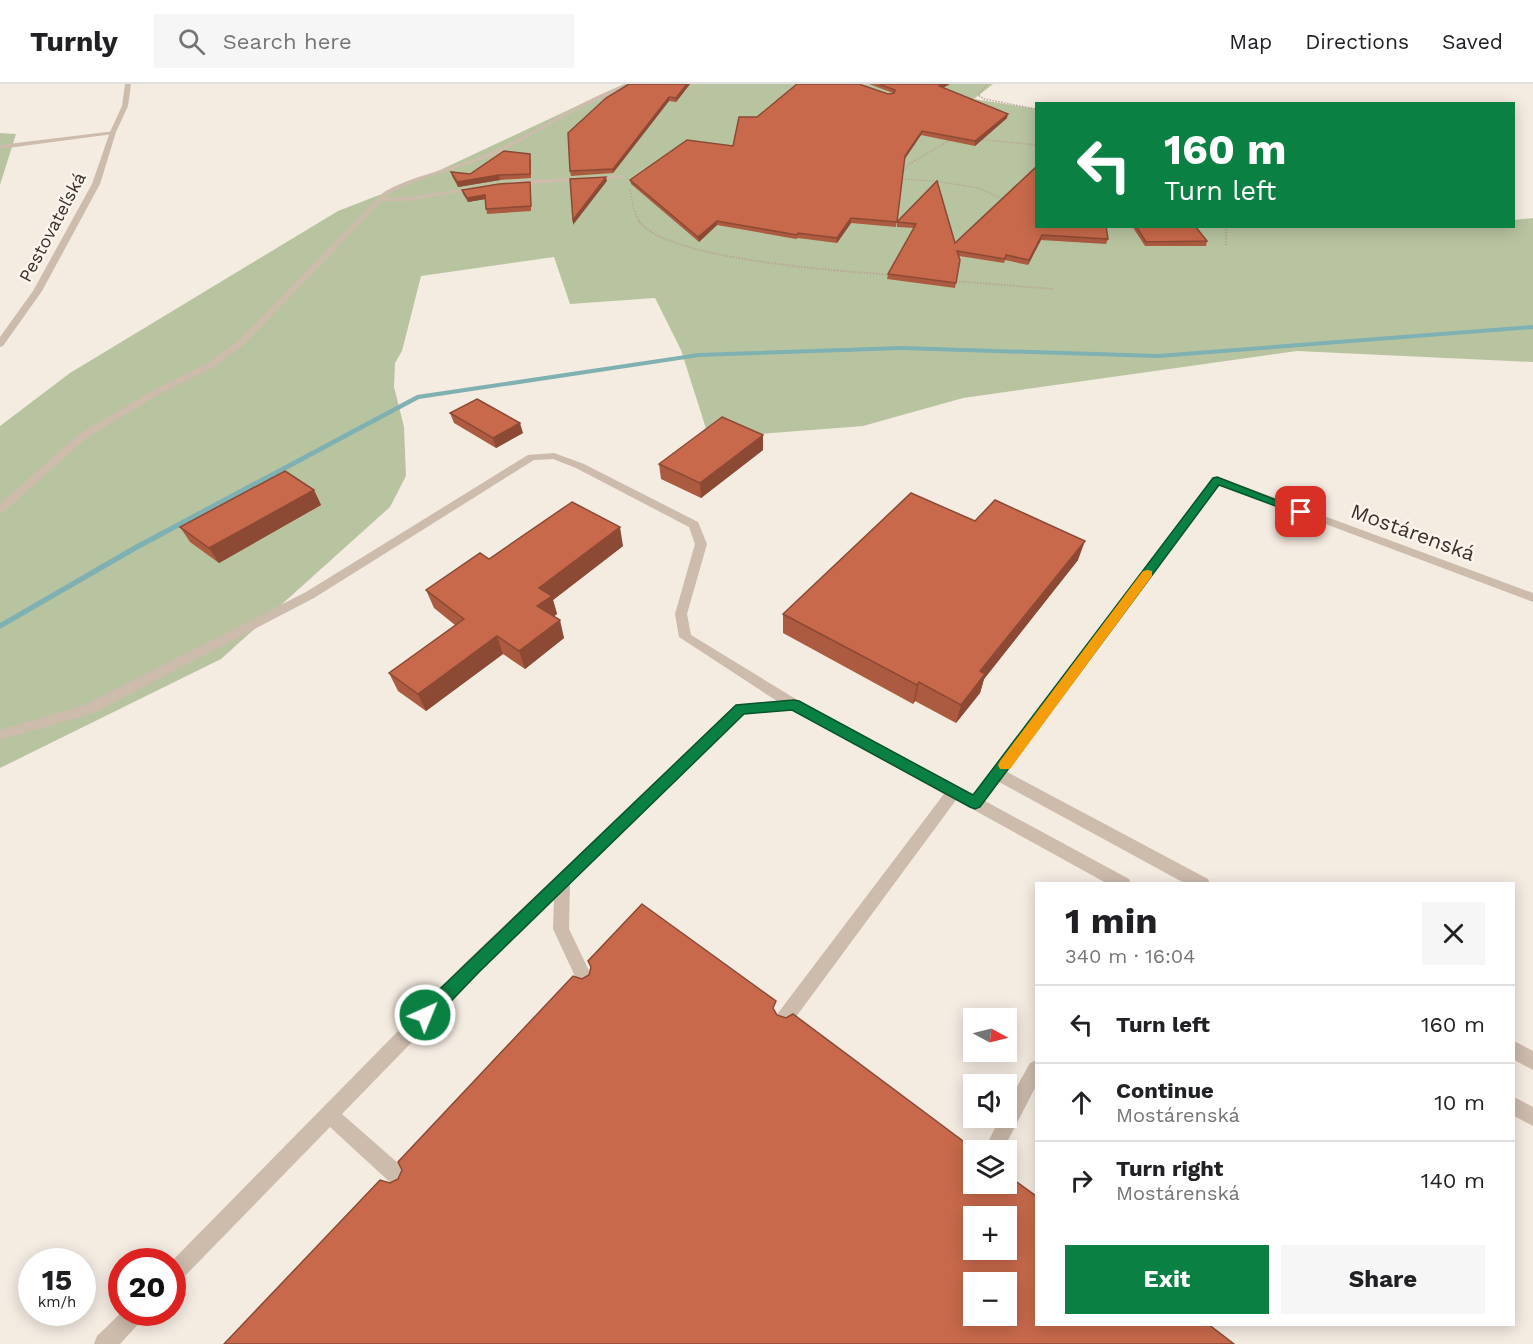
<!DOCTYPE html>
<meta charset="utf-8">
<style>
body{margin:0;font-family:"Work Sans",sans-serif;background:#f6f6f6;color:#202124;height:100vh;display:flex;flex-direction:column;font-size:22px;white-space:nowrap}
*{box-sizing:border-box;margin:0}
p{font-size:20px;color:#757577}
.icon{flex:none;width:33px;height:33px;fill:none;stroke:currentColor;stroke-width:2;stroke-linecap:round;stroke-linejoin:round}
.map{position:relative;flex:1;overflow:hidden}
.sheet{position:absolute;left:1035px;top:798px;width:480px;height:444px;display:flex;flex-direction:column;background:#fff;border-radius:0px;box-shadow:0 3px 15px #0003}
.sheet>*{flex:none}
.hud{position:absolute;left:1035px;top:18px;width:480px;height:126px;border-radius:0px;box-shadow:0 3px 15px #0003;background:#0b8043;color:#fff;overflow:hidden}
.needle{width:39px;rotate:97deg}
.tools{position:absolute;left:963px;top:924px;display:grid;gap:12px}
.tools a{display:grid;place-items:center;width:54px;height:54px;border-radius:0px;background:#fff;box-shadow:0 3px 15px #0003;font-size:30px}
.speed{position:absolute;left:18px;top:1164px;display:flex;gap:12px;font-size:30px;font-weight:700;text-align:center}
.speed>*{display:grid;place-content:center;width:78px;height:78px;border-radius:50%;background:#fff;box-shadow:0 3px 15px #0003;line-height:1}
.speed small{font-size:15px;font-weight:400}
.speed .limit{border:9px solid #d22;background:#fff;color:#111}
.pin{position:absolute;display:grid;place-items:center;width:51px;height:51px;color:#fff;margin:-26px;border-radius:12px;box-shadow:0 3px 9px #0006}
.me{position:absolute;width:66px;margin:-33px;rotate:44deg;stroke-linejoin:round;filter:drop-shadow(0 0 4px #0008)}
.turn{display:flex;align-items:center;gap:21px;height:126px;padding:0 30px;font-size:27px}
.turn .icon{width:78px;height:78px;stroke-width:2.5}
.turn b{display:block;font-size:42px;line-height:51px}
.round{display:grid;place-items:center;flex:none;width:63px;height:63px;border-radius:0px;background:#f6f6f6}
.summary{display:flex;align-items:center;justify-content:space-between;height:102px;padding:0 30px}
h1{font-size:36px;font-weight:700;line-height:45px}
.button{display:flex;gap:12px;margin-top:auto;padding:12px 30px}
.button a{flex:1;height:69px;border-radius:0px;background:#0b8043;color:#fff;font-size:24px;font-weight:700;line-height:69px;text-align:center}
.button a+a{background:#f6f6f6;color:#202124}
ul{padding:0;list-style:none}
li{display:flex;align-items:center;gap:18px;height:78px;padding:0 30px;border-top:2px solid #e0e0e0}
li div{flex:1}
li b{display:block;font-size:22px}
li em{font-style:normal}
header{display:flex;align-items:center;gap:36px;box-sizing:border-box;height:84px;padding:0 30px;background:#fff;border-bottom:2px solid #e0e0e0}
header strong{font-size:28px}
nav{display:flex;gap:33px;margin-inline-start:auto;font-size:21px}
.search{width:420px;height:54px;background:#f6f6f6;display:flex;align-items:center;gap:15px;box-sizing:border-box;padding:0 21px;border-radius:0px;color:#757577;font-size:22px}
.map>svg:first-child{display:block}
.green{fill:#b8c4a0}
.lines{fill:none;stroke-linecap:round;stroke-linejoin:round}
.stream{fill:#7fb0b2;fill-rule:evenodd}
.path-far1{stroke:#b9a596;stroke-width:1.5;stroke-dasharray:1.5 1.5;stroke-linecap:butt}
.path{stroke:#b9a596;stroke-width:2;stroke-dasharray:1.5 1.5;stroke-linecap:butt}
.lane{fill:#cdbbac;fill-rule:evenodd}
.street{fill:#cdbbac;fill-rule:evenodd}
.wall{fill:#ac5a40}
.shaded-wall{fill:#8c4a34}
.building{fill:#c8694b;stroke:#8c4a34;stroke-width:1.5;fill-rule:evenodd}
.route{fill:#0b8043;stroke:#07532c;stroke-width:1.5}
.slow{fill:#f59e0b}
.labels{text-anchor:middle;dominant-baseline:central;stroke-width:5;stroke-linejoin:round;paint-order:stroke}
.far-street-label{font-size:18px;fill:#3b302b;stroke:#fbf5ee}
.street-label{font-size:21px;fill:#3b302b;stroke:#fbf5ee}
</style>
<header>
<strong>Turnly</strong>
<div class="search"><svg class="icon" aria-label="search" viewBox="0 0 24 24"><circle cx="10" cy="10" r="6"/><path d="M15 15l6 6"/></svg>Search here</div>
<nav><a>Map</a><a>Directions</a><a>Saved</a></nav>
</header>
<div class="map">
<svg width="1533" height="1260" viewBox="0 0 1533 1260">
<rect width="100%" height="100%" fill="#f4ebe1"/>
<g class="green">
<polygon points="624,0 993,0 974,15 1036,25 1036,142 1514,142 1514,136 1533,134 1533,278 1297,267 963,314 863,342 709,354 681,266 655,214 570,220 554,173 421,192 402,267 395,279 394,303 404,343 406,392 390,423 221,575 0,684 0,342 70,289 338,127 423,94"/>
<polygon points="0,49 16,50 0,101"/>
</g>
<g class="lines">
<polygon class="stream" points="1533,241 1533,245 1158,274 902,266 699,273 419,315 137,466 0,545 0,539 133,462 417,311 699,269 902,262 1158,270"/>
<g class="path-far1">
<polyline points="987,0 978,11 984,15 1036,25"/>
<polyline points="977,55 1036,61"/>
<polyline points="900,92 909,80 952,55"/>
<polyline points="899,95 934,97 979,104 1005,116"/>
<polyline points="630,106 634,126 640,139"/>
</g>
<g class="path">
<path d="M639,137C666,176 843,187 892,191"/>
<polyline points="1226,142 1226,162"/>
<polyline points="953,197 1053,205"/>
</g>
<g class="lane">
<path d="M626,0H634L579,25L493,72L414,98L388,110L386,113H409L479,102L482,104L409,117H382L245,260L214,283L158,311L87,354L4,428L0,429V420L79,350L152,307L208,279L239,256L384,108C416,90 453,85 487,70C535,49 576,18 626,0Z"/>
<polygon points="854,0 863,0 893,11 888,12"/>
<polygon points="115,47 113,50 0,65 0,61"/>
<polygon points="623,91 625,94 512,101 509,99 512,97"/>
<polygon points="554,369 584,380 698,438 707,460 687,530 691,551 799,617 973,711 1213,394 1221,394 1533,509 1533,518 1219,400 1007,688 1208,795 1210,800 1186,800 999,698 985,717 1129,795 1131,800 1108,800 956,716 790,941 784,944 778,941 775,935 778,929 944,710 792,626 744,630 570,800 569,845 594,897 592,903 586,905 580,903 553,845 554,816 480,888 342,1030 408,1088 411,1095 408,1102 401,1105 394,1102 330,1043 179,1198 172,1201 171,1178 468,876 736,621 777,617 679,553 675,530 695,460 689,443 576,384 553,375 534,376 314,514 94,629 0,656 0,646 85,621 306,508 528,371"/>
<polygon points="1514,957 1533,967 1533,986 1514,976"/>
<polygon points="1036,976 1036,1002 1003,1066 984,1066 1000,1034 1006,1034 1006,1022 1030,979"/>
<polygon points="1514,1013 1533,1023 1533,1042 1514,1032"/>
<polygon points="122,1228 146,1228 143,1235 120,1260 94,1260 97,1252"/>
</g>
<polygon class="street" points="125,0 131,0 128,22 116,48 100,100 42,207 3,262 0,263 0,253 33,207 92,100 110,48 122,22"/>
</g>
<g class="wall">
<polygon points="629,0 690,0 676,18 669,17 613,89 571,92 570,87"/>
<polygon points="869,0 950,0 943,4 1007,34 975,62 921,51 904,76 896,143 851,139 837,159 798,154 796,155 717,141 699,158 631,100 630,96 888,10 893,9"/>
<polygon points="531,75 531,94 500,96 458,103 452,92 451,88 470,90"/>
<polygon points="1036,83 1108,155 1106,160 1041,156 1028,181 1005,176 1004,179 959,172 960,176 955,204 887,195 888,190 914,144 897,143 897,138 937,97 955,159"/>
<polygon points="531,102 531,127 487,130 485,115 468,118 463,110 462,106"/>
<polygon points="1132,142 1210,142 1210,144 1196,144 1207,157 1206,162 1145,162"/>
<polygon points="450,329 523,349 496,364 454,339"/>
<polygon points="763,366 701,414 661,395 659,380"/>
<polygon points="314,406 321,421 219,479 190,458 180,443"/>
<polygon points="975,437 1078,476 984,595 980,609 956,639 915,617 913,620 783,549 783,530"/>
<polygon points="623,462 553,516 557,530 554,532 564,554 525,585 503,570 426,627 398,607 389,589 455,541 434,524 426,506 489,475"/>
</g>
<g class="shaded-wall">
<polygon points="687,0 690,0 676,18 676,14"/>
<polygon points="943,0 950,0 938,6 939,2"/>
<polygon points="669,13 669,17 613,89 613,85"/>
<polygon points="1008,30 1007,34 975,62 975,57"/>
<polygon points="922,47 921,51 904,76 896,143 905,72"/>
<polygon points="499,91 500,96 458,103 457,98"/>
<polygon points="606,93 607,97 573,141 573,136"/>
<polygon points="485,111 486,115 468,118 467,114"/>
<polygon points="851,134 851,139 837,159 837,154"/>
<polygon points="717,137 717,141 699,158 698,153"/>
<polygon points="1042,151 1041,156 1028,181 1029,176"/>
<polygon points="520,339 523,349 496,364 493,354"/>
<polygon points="763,351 763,366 701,414 700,399"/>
<polygon points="314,406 321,421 219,479 209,464"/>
<polygon points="620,443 623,462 553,516 557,530 543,541 537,522 539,504"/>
<polygon points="1085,457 1078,476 984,595 980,609 956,639 961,621 980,587"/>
<polygon points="560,536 564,554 525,585 519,567"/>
<polygon points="497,552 503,570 426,627 418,610"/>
<polygon points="919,598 915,617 913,620 917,601"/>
</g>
<g class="building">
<polygon points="629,0 687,0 676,14 669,13 613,85 570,87 568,49 606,14"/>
<polygon points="797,0 859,0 888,10 894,9 895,6 879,0 943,0 939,2 1008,30 975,57 922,47 905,72 897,138 851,134 837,154 798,149 797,151 717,137 698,153 630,96 687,56 733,62 739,33 757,33"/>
<polygon points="504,67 530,70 530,90 499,91 457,98 451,88 470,90"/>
<polygon points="1036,83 1036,142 1106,142 1108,155 1042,151 1029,176 1006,171 1005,175 957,167 960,176 956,199 888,190 916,140 897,138 937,97 955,159"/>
<polygon points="606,93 573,136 570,95"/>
<polygon points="530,98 531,122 486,125 485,111 467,114 462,106 499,100"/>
<polygon points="1136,142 1195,142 1207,157 1146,158"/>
<polygon points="477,315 520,339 493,354 450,329"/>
<polygon points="722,333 763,351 700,399 659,380"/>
<polygon points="285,387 314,406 209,464 180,443"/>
<polygon points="911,409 975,437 995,416 1085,457 980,587 985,590 961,621 919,598 917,601 783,530"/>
<polygon points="572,418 620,443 539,504 552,512 537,522 560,536 519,567 497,552 418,610 389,589 464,535 426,506 480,469 489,475"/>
<path d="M642,820L776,917L773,924L777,931L786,934L793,930L975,1066H974V1100H1006V1090L1036,1112V1240H1208L1234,1260H224L380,1096L390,1099L398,1095L402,1086L398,1078L573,892L582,895L589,891L591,883L588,877ZM974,1132H1006V1166H974ZM974,1198H1006V1232H974Z"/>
</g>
<polygon class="route" points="1217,393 1307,428 1301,431 1297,430 1219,401 980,723 975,725 970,723 792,626 744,630 479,888 432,937 425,940 419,937 417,931 419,925 736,621 794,616 799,617 973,711 1213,394"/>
<polygon class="slow" points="1148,486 1152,487 1152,492 1010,685 1000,685 998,681 1000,677 1143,487"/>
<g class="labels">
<g class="far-street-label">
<text transform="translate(52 143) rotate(-62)">Pestovateľská</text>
</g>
<g class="street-label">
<text transform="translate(1413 448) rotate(20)">Mostárenská</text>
</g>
</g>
</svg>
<div class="tools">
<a><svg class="needle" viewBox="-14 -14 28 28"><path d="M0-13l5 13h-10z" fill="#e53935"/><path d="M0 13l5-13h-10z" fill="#757577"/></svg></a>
<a><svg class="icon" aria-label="sound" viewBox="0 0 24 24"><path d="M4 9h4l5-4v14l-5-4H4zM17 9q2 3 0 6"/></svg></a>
<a><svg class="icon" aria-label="layers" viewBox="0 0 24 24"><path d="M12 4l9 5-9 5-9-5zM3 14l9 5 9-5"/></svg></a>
<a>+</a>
<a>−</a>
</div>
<div class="speed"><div>15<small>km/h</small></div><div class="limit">20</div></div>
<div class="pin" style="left:1301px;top:428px;background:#d93025"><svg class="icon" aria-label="arrive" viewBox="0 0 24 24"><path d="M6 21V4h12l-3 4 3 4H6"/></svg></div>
<svg class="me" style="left:425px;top:931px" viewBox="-20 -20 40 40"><circle r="17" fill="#0b8043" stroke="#fff" stroke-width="3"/><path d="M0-11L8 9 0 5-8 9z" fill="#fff"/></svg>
<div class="hud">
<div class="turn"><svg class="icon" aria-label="left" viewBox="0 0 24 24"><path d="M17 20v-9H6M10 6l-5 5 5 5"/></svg><div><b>160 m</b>Turn left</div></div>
</div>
<section class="sheet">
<div class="summary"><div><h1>1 min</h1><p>340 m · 16:04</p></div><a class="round"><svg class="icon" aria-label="close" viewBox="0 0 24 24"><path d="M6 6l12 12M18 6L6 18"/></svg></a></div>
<ul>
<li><svg class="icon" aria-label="left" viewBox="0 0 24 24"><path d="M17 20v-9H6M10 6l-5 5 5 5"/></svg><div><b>Turn left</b></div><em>160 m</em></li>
<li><svg class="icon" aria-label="ahead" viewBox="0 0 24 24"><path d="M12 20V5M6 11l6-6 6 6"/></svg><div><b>Continue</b><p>Mostárenská</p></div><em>10 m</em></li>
<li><svg class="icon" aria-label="right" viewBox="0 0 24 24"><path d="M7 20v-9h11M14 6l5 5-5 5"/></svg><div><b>Turn right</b><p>Mostárenská</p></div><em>140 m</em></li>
</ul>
<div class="button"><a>Exit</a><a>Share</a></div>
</section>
</div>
